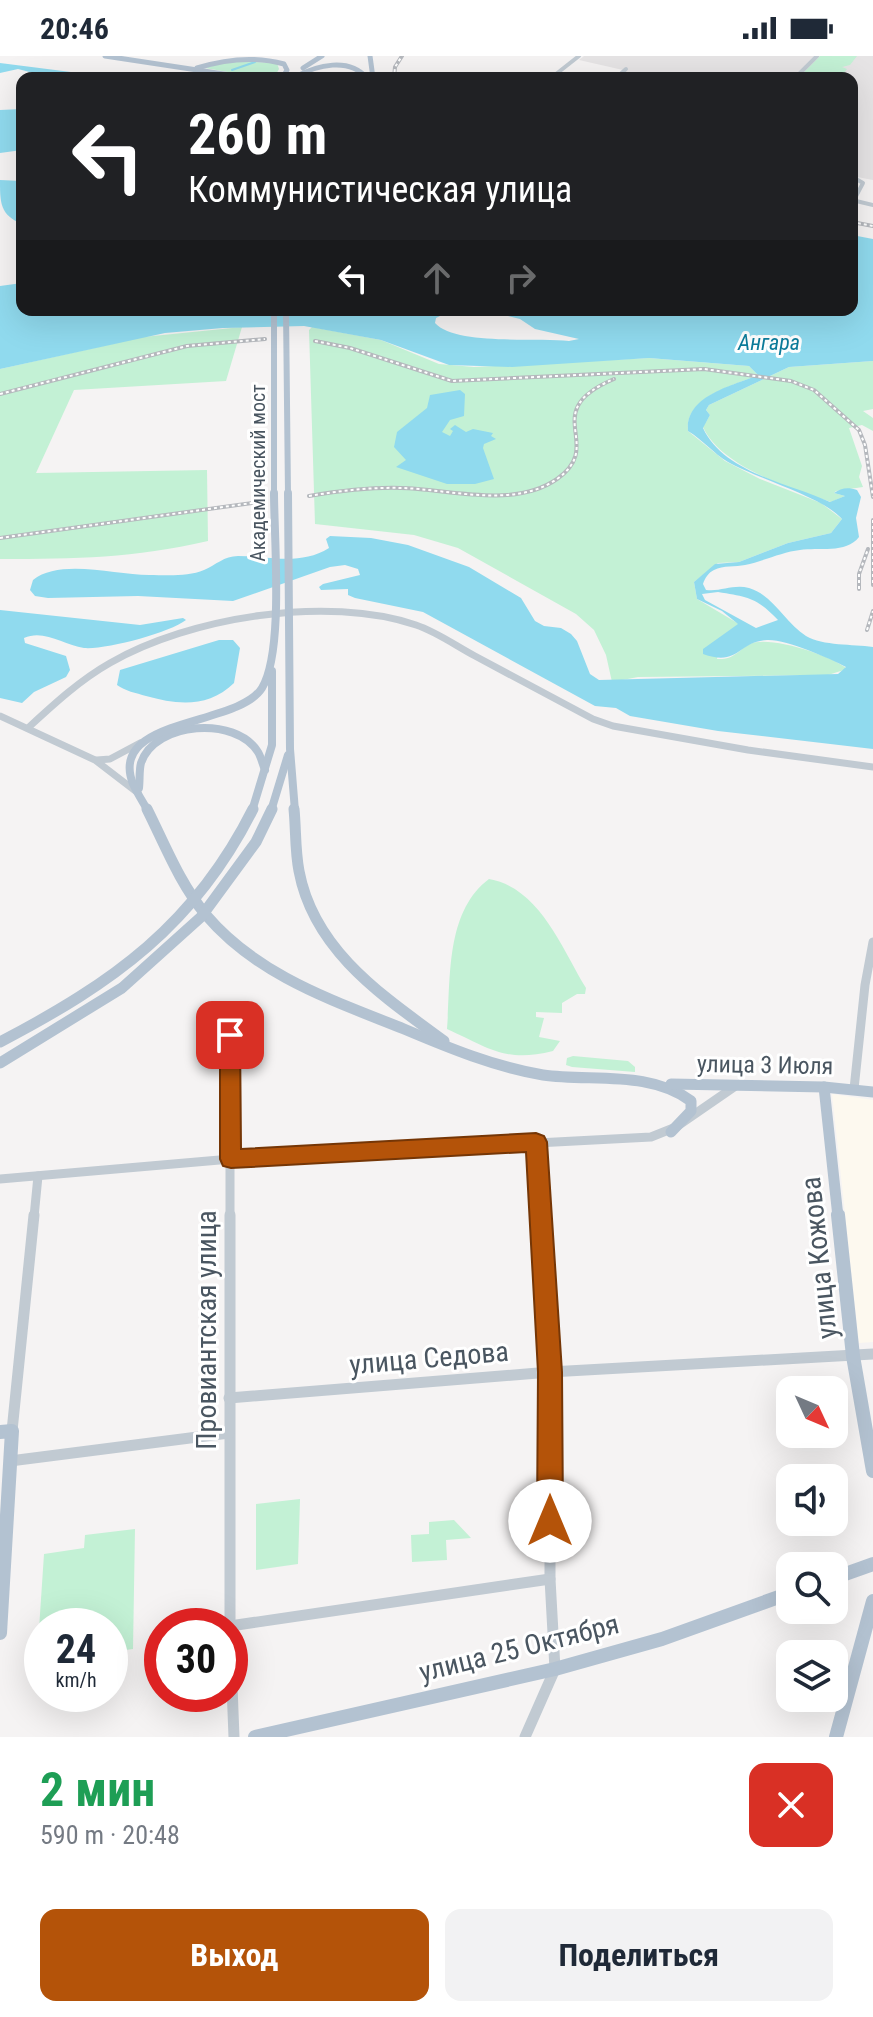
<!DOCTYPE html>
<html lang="ru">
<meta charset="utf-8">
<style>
body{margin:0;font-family:"Roboto Condensed",sans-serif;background:#f2f2f3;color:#1f2937;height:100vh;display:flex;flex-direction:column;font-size:30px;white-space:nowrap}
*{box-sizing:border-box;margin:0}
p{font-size:26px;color:#747a83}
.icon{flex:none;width:44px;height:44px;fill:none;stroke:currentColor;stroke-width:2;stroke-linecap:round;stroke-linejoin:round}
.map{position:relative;height:1681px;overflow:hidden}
.side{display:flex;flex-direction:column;background:#fff;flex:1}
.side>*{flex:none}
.banner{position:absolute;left:16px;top:16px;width:842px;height:244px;border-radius:16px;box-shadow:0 8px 32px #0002;background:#202124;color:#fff;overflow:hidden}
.needle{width:52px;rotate:134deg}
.tools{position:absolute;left:776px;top:1320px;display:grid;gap:16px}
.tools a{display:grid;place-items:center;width:72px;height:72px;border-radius:16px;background:#fff;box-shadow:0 8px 32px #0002;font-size:40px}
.speed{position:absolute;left:24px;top:1552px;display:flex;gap:16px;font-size:40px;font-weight:700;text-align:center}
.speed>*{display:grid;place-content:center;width:104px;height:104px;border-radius:50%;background:#fff;box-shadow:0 8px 32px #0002;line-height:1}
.speed small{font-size:20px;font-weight:400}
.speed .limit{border:12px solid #d22;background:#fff;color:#111}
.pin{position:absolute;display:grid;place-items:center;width:68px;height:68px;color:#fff;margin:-34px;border-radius:16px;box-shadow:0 4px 12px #0006}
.me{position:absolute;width:88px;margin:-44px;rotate:0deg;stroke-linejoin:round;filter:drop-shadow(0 0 6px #0008)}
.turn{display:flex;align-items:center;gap:28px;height:168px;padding:0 40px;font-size:36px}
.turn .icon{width:104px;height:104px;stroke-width:2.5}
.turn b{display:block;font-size:56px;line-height:68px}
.lanes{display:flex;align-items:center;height:76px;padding:0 40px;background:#0003;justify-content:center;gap:40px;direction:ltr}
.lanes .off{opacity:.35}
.round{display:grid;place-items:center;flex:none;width:84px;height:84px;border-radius:16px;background:#f2f2f3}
.headline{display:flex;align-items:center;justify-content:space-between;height:136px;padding:0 40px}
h1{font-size:48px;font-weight:700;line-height:60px;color:#1e9e55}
.action{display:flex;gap:16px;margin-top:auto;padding:16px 40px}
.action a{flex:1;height:92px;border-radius:16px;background:#b45309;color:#fff;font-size:32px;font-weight:700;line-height:92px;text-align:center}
.action a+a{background:#f2f2f3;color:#1f2937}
.status{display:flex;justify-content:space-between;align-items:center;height:56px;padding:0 40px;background:#fff;direction:ltr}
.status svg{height:22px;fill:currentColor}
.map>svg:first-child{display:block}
.commercial{fill:#fdf9ef}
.education{fill:#e6e4e5}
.green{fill:#c3f1d5}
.water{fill:#90daee;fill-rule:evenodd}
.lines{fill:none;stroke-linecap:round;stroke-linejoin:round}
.stream{stroke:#90daee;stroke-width:2}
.minor-far3{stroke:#c1cad2;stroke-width:4}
.minor-far2{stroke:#c1cad2;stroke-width:7}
.minor-far1{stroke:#c1cad2;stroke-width:9}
.minor{stroke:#c1cad2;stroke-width:11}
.major-far4{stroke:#b3c2d1;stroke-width:5}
.major-far3{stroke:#b3c2d1;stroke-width:6}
.major-far2{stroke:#b3c2d1;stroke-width:8}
.major-far1{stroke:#b3c2d1;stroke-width:11}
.major{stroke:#b3c2d1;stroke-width:14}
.rail-casing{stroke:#b5b8bd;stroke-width:4}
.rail{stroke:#fff;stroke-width:2;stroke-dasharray:3;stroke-linecap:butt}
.route{fill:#b45309;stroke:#753606;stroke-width:2}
.labels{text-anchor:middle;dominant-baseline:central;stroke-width:6;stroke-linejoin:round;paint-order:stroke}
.far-street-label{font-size:20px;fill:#4a5661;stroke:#fff}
.far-water-label{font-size:22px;font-style:italic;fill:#0c7c9b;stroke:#fff}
.street-label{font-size:24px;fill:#4a5661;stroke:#fff}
.near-street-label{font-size:28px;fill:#4a5661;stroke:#fff}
</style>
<div class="status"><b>20:46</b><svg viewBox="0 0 49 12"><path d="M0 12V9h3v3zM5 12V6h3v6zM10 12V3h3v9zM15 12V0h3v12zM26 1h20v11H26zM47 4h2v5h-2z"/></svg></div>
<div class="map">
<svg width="873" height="1681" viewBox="0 0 873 1681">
<rect width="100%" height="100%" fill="#f5f3f3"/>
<polygon class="commercial" points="832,1038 873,1044 873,1286 859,1287"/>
<polygon class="education" points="584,0 873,0 873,124 852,120 852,22 619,22 623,14 579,4"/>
<g class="green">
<polygon points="820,0 857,0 850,9 842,11 847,13 840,22 798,22"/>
<polygon points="227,5 277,7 279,13 275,20 262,22 205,12"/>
<path d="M242,271L226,325L74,334L36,417L207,414L208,485C133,502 77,503 0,503V313L143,281Z"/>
<path d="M312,271L381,284L439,308L474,311L649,302L749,310L758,319C734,330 685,340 688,375L725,405L760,423L821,447L842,463L831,477L788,487L739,506L718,507L694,526L697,543L739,568L722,580L717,603C734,604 737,595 750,588C769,579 833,600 847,613L828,619L638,621L612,626L606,599L594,574L576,558L458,492L414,479L315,468L309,274Z"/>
<path d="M873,305V353L863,355L873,362V375L862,369L849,372L862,410L859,421L863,431L836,435L834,437L845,440L831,446C792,433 721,411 703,371L710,359L706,354L709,349L789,311Z"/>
<path d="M489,823C540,832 562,893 586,932L585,938H577L562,947V957L536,956V961L544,962L539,981L560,985L553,995C505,1007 489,992 447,973C451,923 445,856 489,823Z"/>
<polygon points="573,1000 628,1005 635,1011 635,1016 572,1011 566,1009 567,1002"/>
<polygon points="300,1443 298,1508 256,1514 256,1448"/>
<polygon points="454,1464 471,1482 446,1484 447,1504 412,1506 411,1479 429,1478 429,1466"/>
<polygon points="135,1473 133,1593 110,1596 110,1570 42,1570 39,1573 44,1498 84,1492 85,1479"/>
</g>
<g class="water">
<polygon points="0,7 118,22 53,22 18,13 0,17"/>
<polygon points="22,53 22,94 0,97 0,54"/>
<path d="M0,124L22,125V168C0,159 0,147 0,124Z"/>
<path d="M852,179L873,183V305L789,311L709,349L706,354L710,359L703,372C724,417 789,427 830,446L845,440L834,437C841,432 848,431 857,434L861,441L856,462L859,481C846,498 818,491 800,494C782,496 764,505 745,509C736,511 723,509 714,514C708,517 705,522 703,528L706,534C721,536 733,528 749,532C773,539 785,567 806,580C823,590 853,588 873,591V693L718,675L630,660L616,652L595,650L423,556L355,542L348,539V533L321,534L319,531L323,528L360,519L358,513L345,509L330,511L233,545L138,540L48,542L35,540L30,534L33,524C60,502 116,519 149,519C166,519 188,521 204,514C216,509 224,500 238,500C270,500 300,510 329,492L326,483L330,480L371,482L408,489L469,511L521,542L535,565L544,570L561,572L571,578L577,585L590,618L599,624L838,618L846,611C829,602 786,583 767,584C737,586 739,611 703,598V593L738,568L722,555L697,543L694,526L715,508L739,506L788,487L831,477L842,463C823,441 758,423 728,406C713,397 703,384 688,375C685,339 733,330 758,319L749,310L649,302L512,311L449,309L381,284L304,270L223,272L165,277L0,313V230L22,227V254H462L448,256L436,262L435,267C455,290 538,281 569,285L579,283L535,273L520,263L484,254H852ZM718,536C749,541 757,542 778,564L756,572L705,544L702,538Z"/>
<polygon points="460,334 465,338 464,360 450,364 442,376 450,380 453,375 450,373 455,369 466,376 473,373 493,377 491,380 496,383 484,388 483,392 494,423 475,428 447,428 396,411 406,404 394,391 397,376 427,352 430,339"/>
<path d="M0,554L140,569L183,562L186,564C169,577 105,594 84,592C64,589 44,573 24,582L25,587L66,600L70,614L66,621L34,636L22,647L0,642Z"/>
<path d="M219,584H233L240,592L234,627C208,652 178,649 146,640C136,637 125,635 117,629L120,614Z"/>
</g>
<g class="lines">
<polyline class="stream" points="232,14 255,6"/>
<g class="minor-far3">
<polyline points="551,22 579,0"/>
<polyline points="616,22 626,13"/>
<polyline points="795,22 817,0"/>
<polyline points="852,144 873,149"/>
<polyline points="854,144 863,127 856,123"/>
</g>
<g class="minor-far2">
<polyline points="0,660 95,704 138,737"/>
<path d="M29,671C54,648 80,624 110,607C190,561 327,539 416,569C437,576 456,590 475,600C515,621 554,642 593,663L613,670L748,694L873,711"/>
<polyline points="97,704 110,703 140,687"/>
</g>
<g class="minor-far1">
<polyline points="230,979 230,1161"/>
<polyline points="854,1033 865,929 873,886"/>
<polyline points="536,1086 541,1161"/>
<polyline points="0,1123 231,1103 651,1081 676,1071 734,1031"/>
<polyline points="34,1161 38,1120"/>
</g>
<g class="minor">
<polyline points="230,1159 230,1570"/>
<polyline points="229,1342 550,1316 873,1298"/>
<polyline points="12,1375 34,1159"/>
<polyline points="10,1405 229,1377"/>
<polyline points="230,1570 550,1523"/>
<polyline points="230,1579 234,1681"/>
<polyline points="525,1681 555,1613 550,1523 550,1316 540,1159"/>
</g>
<g class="major-far4">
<polyline points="105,0 250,22"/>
<polyline points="370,0 373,22"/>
<path d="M197,12C226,3 255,0 284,8L287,14L284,19"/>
<polyline points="303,12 322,0"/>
<path d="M295,21C317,9 349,1 367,22"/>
</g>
<g class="major-far3">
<polyline points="274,254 274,439"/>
<polyline points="286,254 288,439"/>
</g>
<g class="major-far2">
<polyline points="288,437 290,693 295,755"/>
<path d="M139,732C140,724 139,714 141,707C155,665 236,660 258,696C261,701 263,709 265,714"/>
<path d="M148,755C143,746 137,737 133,728C107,661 238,671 262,632C284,596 274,482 274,437"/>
<polyline points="252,755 272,689 272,615"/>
<polyline points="271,755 288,699"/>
</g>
<g class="major-far1">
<path d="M147,753C165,789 180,828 206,859C258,920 332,944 404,973C449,992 495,1011 543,1019C591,1026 649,1014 691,1045V1055L671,1076"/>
<path d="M294,753C296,773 295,795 299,815C314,895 383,940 444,985"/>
<path d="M0,986C113,927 195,869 253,753"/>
<polyline points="0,1007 122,932 201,861 256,786 272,753"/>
<polyline points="671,1028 824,1031 873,1036"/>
<polyline points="824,1031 838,1161"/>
</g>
<g class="major">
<polyline points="838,1159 853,1300 873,1415"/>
<polyline points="0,1376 12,1375 0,1577"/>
<polyline points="834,1522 873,1508"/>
<polyline points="255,1681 555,1613 662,1583 790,1537"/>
<polyline points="836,1681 873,1545"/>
</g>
<defs>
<g id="rail">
<polyline points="394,22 395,11 402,0"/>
<polyline points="852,166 873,170"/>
<polyline points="315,285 350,292 452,325 704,313 791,325 814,334 859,374 865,389 873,441"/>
<polyline points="0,338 187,290 265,283"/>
<path d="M309,440C339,435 370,431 401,432C449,433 514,453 557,423C607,388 536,356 614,323"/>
<polyline points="873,464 873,529"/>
<polyline points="0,482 259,446"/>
<polyline points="859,533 859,518 868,493"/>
<polyline points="867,574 873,555"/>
</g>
</defs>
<use href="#rail" class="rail-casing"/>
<use href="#rail" class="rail"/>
</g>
<polygon class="route" points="230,971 237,974 240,979 241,1093 536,1077 544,1080 547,1086 562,1316 563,1465 559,1474 550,1478 541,1474 537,1465 538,1316 526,1096 231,1112 223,1110 220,1103 220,979 223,974"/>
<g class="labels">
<g class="far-street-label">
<text transform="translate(258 417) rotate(-90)">Академический мост</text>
</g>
<g class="far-water-label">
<text x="769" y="286">Ангара</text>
</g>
<g class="street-label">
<text transform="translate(765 1009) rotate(1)">улица 3 Июля</text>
</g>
<g class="near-street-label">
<text transform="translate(819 1202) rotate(-96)">улица Кожова</text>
<text transform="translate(206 1274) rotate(-90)">Провиантская улица</text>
<text transform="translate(429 1302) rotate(-5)">улица Седова</text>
<text transform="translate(519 1592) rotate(-14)">улица 25 Октября</text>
</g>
</g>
</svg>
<div class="tools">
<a><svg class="needle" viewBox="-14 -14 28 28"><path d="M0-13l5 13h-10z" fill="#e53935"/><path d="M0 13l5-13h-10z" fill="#747a83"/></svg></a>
<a><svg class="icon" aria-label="sound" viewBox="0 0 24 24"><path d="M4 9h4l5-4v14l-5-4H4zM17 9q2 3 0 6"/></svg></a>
<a><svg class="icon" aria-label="search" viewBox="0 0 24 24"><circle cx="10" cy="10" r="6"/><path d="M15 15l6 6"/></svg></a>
<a><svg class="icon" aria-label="layers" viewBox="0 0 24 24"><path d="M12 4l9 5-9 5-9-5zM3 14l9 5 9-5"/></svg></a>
</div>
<div class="speed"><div>24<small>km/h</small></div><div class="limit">30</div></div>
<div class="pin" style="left:230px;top:979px;background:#d93025"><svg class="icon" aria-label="arrive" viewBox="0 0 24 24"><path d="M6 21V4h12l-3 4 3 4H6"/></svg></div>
<svg class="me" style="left:550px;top:1465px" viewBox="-20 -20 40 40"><circle r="19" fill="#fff"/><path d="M0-13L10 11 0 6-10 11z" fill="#b45309"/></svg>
<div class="banner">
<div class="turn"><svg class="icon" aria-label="left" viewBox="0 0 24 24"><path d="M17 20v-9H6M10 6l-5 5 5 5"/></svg><div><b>260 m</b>Коммунистическая улица</div></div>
<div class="lanes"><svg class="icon" aria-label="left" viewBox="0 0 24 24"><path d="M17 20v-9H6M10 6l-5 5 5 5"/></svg><svg class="icon off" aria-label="ahead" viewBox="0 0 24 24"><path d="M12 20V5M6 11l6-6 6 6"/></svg><svg class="icon off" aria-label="right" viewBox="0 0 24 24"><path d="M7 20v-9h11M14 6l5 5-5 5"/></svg></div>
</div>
</div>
<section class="side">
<div class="headline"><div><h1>2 мин</h1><p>590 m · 20:48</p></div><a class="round" style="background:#d93025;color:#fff"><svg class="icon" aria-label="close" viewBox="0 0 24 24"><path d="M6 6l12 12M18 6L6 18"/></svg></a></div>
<div class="action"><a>Выход</a><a>Поделиться</a></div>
</section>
